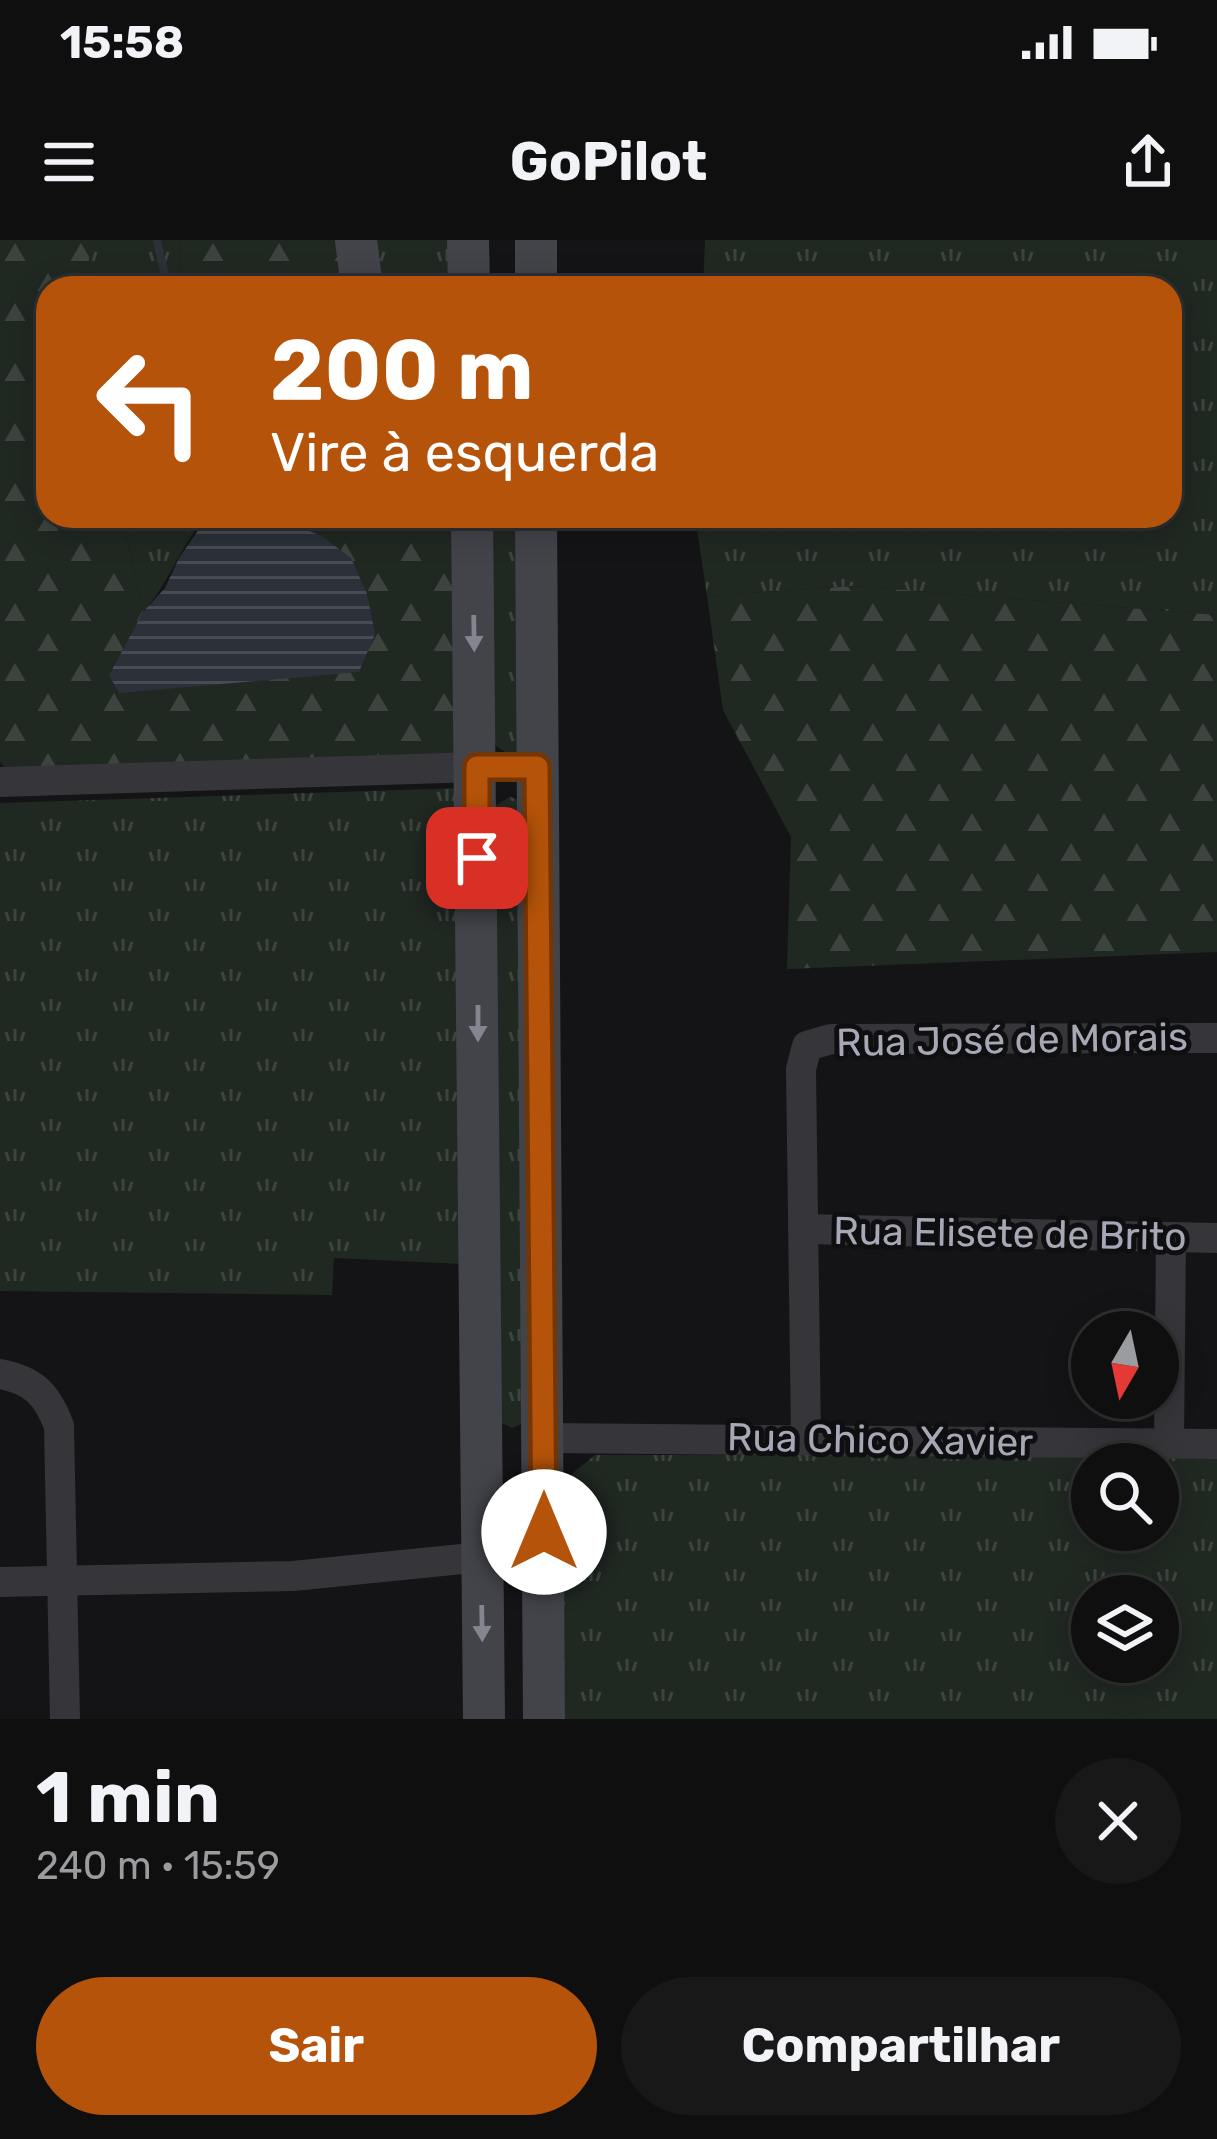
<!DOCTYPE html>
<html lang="pt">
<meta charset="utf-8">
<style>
body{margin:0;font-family:Rubik,sans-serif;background:#181819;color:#f1f3f6;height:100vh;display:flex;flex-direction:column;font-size:45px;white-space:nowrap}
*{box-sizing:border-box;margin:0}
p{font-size:39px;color:#9b9c9f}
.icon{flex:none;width:66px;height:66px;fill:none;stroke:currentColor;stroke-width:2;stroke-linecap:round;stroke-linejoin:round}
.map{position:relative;height:1479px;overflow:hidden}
.drawer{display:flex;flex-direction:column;background:#0f0f10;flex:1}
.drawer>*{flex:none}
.guide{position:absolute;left:36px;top:36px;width:1146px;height:252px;border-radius:36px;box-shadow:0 6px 30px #0003,0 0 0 3px #2f2f30;background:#b45309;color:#fff;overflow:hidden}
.needle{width:78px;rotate:189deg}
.controls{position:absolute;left:1071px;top:1071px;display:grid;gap:24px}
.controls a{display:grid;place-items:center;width:108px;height:108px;border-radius:50%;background:#0f0f10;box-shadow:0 6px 30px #0003,0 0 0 3px #2f2f30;font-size:60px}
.pin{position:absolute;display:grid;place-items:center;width:102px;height:102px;color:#fff;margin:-51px;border-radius:24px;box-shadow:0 6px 18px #0006}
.me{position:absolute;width:132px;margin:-66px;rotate:0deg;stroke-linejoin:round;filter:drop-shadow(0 0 9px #0008)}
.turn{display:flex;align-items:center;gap:42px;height:252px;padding:0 36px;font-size:54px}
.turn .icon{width:156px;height:156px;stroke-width:2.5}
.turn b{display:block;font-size:84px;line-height:102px}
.round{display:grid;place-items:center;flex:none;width:126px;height:126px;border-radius:63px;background:#181819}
.headline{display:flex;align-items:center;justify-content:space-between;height:204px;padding:0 36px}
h1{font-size:72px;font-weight:700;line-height:90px}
.cta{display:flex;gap:24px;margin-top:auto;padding:24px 36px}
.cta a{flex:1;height:138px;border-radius:72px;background:#b45309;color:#fff;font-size:48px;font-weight:700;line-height:138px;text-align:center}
.cta a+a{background:#181819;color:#f1f3f6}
.status{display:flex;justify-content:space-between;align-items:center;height:84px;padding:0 60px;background:#0f0f10;direction:ltr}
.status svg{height:33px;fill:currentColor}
header{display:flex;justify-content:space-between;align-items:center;height:156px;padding:0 36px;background:#0f0f10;font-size:54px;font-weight:700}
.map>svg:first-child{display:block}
.grass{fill:url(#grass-tufts);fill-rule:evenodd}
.forest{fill:url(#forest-firs)}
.water{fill:url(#water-rules)}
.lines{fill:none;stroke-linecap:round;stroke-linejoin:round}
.stream{stroke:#2b3039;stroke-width:8}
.street{stroke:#35353a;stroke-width:30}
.secondary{stroke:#43444a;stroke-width:42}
.oneway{fill:#838590}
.route-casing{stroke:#753606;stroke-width:30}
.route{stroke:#b45309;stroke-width:21}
.labels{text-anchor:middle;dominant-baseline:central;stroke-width:10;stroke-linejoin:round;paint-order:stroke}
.street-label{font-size:39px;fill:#a6a8b5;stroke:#0f0f11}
</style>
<div class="status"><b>15:58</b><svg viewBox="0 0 49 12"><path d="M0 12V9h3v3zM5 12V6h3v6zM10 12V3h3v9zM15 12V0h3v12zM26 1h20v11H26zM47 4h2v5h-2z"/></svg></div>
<header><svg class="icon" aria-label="menu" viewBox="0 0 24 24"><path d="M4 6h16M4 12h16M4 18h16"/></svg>GoPilot<svg class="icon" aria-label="share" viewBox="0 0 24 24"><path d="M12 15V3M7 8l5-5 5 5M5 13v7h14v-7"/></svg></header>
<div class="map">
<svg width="1217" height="1479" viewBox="0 0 1217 1479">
<defs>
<pattern id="grass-tufts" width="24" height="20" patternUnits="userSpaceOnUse" patternTransform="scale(3)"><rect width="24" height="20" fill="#202822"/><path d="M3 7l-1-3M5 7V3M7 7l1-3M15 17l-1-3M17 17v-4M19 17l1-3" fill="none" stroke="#3d4440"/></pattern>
<pattern id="forest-firs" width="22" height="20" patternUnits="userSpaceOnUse" patternTransform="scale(3)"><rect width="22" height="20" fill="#202822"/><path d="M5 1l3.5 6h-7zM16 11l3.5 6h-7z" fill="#3d4440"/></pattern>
<pattern id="water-rules" width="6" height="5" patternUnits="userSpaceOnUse" patternTransform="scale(3)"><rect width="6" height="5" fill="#2b3039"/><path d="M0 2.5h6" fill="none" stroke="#474b53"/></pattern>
</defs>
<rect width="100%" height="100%" fill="#141416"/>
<g class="grass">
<polygon points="89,0 179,0 182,48 89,48"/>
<polygon points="371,0 461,0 462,48 379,48"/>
<polygon points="705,0 1217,0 1217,375 854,346 707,356 695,276 1170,276 1170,48 703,48"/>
<path d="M122,276H208C182,300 170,343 143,372Z"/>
<polygon points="490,276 525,276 521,510 508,514 496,506 493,499"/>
<polygon points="463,548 464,1024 334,1018 332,1055 0,1051 0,563"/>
<polygon points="510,557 517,559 526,1182 512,1188 500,1182 495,566"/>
<path d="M595,1215H1217V1479H565L560,1260L568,1237ZM1092,1224H1158V1290H1092ZM1092,1356H1158V1422H1092Z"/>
</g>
<g class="forest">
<polygon points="0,0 89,0 89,48 48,48 48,276 122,276 143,372 109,435 320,295 282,283 279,276 462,276 461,502 449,521 5,527 0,522"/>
<polygon points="179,0 340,0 346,48 182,48"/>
<polygon points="854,346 1217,375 1217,712 787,729 791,597 723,470 707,356"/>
</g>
<polygon class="water" points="208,276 268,276 320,295 351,318 367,354 375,394 359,432 119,453 109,435 143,372 165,348 179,318"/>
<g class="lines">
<polyline class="stream" points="157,0 168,48"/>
<g class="street">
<polyline points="0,542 477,527"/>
<polyline points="803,989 1217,998"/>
<path d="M0,1134C33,1140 47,1154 59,1186L65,1479"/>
<polyline points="543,1198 1217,1204"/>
<polyline points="806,1198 801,829 807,806 831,799 1217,798"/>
<polyline points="1169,1204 1171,998"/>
<polyline points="0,1342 293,1336 482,1317"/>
</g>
<g class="secondary">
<polyline points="356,0 362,48"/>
<polyline points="468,0 469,48"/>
<polyline points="536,0 536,48"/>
<polyline points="472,276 484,1479"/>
<polyline points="536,276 544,1479"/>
</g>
</g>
<defs><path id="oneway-solid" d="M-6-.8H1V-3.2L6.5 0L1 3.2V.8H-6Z" transform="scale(3)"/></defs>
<g class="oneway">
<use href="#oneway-solid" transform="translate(474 393) rotate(89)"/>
<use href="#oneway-solid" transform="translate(478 783) rotate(90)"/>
<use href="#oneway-solid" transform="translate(482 1383) rotate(89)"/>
</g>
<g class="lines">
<defs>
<polyline id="route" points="477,618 477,527 537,527 544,1292"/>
</defs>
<use href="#route" class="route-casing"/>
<use href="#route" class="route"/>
</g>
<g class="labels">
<g class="street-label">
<text transform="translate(1012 800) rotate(-1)">Rua José de Morais</text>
<text transform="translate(1010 994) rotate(1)">Rua Elisete de Brito</text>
<text transform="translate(880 1200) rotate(1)">Rua Chico Xavier</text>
</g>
</g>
</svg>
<div class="controls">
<a><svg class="needle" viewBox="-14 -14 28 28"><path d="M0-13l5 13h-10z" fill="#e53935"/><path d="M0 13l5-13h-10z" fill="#9b9c9f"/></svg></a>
<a><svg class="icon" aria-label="search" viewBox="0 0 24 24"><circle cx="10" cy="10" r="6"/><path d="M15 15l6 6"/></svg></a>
<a><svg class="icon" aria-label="layers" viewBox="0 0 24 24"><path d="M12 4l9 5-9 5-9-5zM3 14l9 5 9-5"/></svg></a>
</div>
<div class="pin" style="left:477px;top:618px;background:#d93025"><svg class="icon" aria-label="arrive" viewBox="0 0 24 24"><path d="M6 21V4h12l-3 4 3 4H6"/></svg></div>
<svg class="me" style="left:544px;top:1292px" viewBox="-20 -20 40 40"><circle r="19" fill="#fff"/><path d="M0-13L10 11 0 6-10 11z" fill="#b45309"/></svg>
<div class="guide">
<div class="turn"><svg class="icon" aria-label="left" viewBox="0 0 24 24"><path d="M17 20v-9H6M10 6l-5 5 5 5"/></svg><div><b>200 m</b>Vire à esquerda</div></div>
</div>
</div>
<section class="drawer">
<div class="headline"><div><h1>1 min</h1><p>240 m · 15:59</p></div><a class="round"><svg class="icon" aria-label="close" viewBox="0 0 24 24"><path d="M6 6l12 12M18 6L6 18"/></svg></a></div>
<div class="cta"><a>Sair</a><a>Compartilhar</a></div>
</section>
